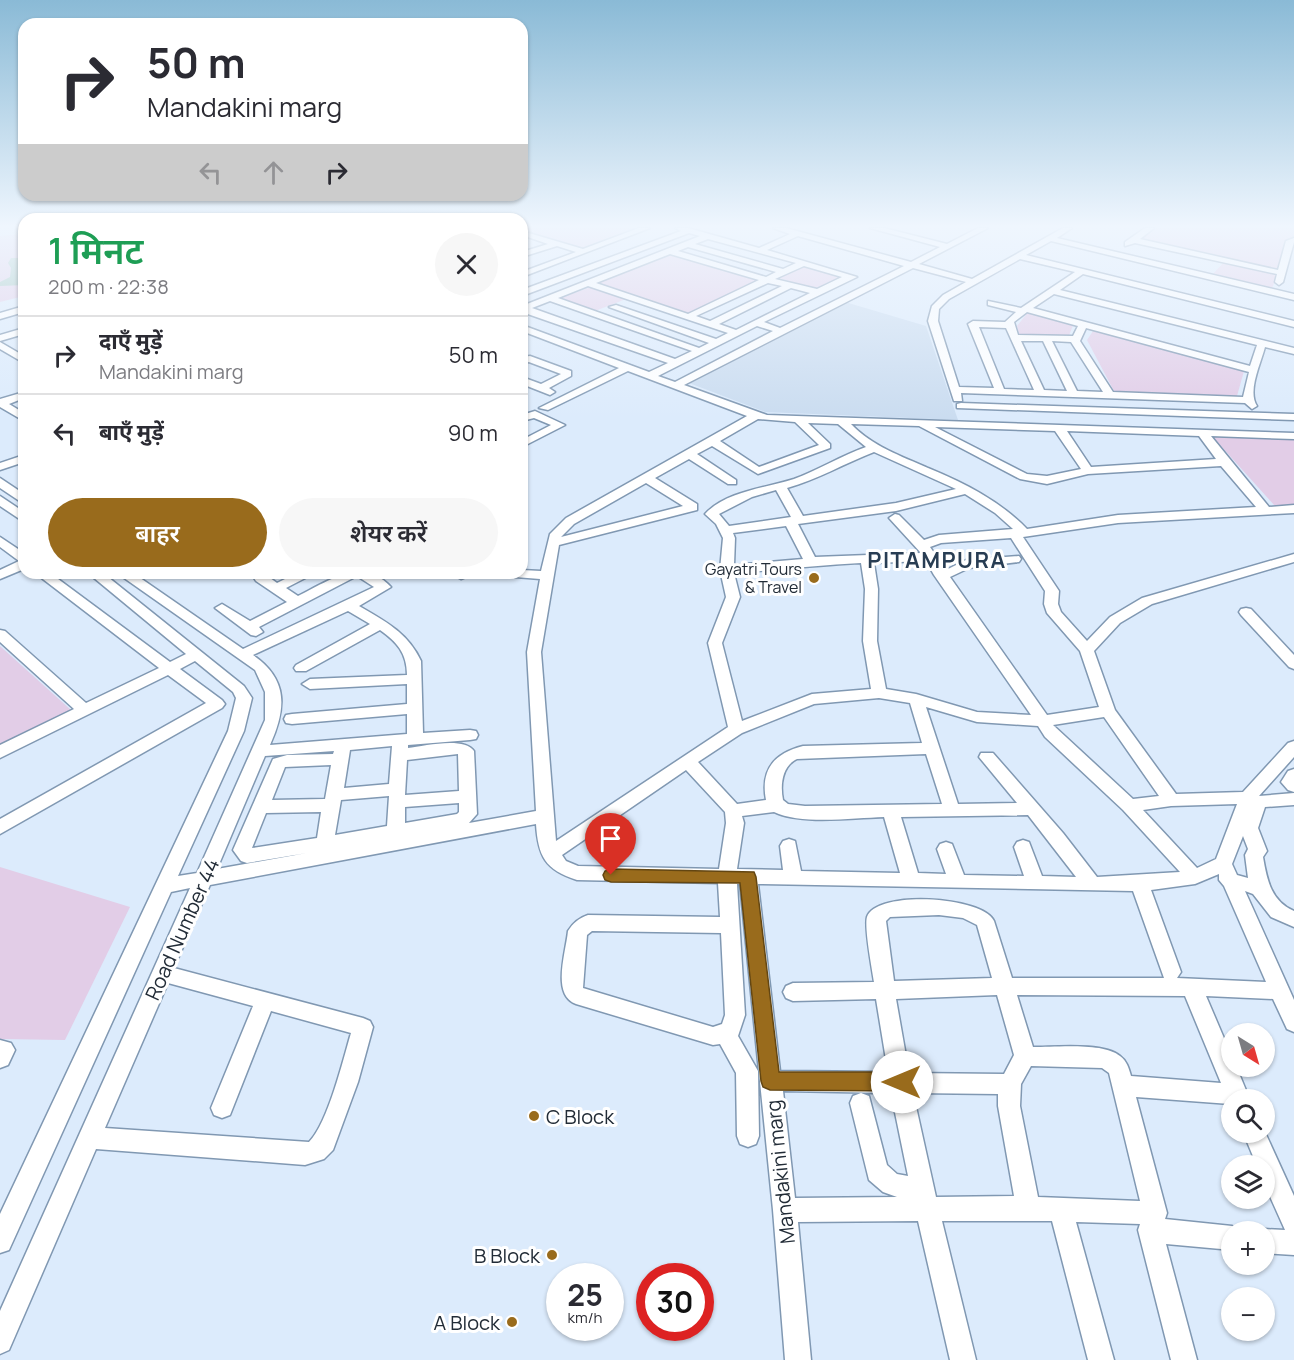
<!DOCTYPE html>
<html lang="hi">
<meta charset="utf-8">
<style>
body{margin:0;font-family:Manrope,"Noto Sans Devanagari",sans-serif;background:#f7f7f7;color:#2b2b33;height:100vh;display:flex;flex-direction:column;font-size:22px;white-space:nowrap}
*{box-sizing:border-box;margin:0}
p{font-size:20px;color:#7c7c81}
.icon{flex:none;width:33px;height:33px;fill:none;stroke:currentColor;stroke-width:2;stroke-linecap:round;stroke-linejoin:round}
.map{position:relative;flex:1;overflow:hidden}
.side{position:absolute;left:18px;top:213px;width:510px;height:366px;display:flex;flex-direction:column;background:#fff;border-radius:18px;box-shadow:0 2px 4px #0004}
.side>*{flex:none}
.top-card{position:absolute;left:18px;top:18px;width:510px;height:183px;border-radius:18px;box-shadow:0 2px 4px #0004;background:#fff;color:#2b2b33;overflow:hidden}
.needle{width:39px;rotate:143deg}
.fabs{position:absolute;left:1221px;top:1023px;display:grid;gap:12px}
.fabs a{display:grid;place-items:center;width:54px;height:54px;border-radius:50%;background:#fff;box-shadow:0 2px 4px #0004;font-size:30px}
.speed{position:absolute;left:546px;top:1263px;display:flex;gap:12px;font-size:30px;font-weight:700;text-align:center}
.speed>*{display:grid;place-content:center;width:78px;height:78px;border-radius:50%;background:#fff;box-shadow:0 2px 4px #0004;line-height:1}
.speed small{font-size:15px;font-weight:400}
.speed .limit{border:9px solid #d22;background:#fff;color:#111}
.pin{position:absolute;display:grid;place-items:center;width:51px;height:51px;color:#fff;margin:-62px -26px;border-radius:50% 50% 50% 0;rotate:-45deg;box-shadow:0 0 6px #0007}
.pin .icon{rotate:45deg}
.me{position:absolute;width:66px;margin:-33px;rotate:270deg;stroke-linejoin:round;filter:drop-shadow(0 0 4px #0008)}
.turn{display:flex;align-items:center;gap:21px;height:126px;padding:0 30px;font-size:27px}
.turn .icon{width:78px;height:78px;stroke-width:2.5}
.turn b{display:block;font-size:42px;line-height:51px}
.lanes{display:flex;align-items:center;height:57px;padding:0 30px;background:#0003;justify-content:center;gap:30px;direction:ltr}
.lanes .off{opacity:.35}
.round{display:grid;place-items:center;flex:none;width:63px;height:63px;border-radius:32px;background:#f7f7f7}
.summary{display:flex;align-items:center;justify-content:space-between;height:102px;padding:0 30px}
h1{font-size:36px;font-weight:600;line-height:45px;color:#1e9e55}
.button{display:flex;gap:12px;margin-top:auto;padding:12px 30px}
.button a{flex:1;height:69px;border-radius:36px;background:#996b1c;color:#fff;font-size:24px;font-weight:600;line-height:69px;text-align:center}
.button a+a{background:#f7f7f7;color:#2b2b33}
ul{padding:0;list-style:none}
li{display:flex;align-items:center;gap:18px;height:78px;padding:0 30px;border-top:2px solid #e1e1e2}
li div{flex:1}
li b{display:block;font-size:22px}
li em{font-style:normal}
.map>svg:first-child{display:block}
.built{fill:#cadcf0}
.green{fill:#e2cde7}
.water{fill:#9dc4bb}
.lines{fill:none;stroke-linecap:round;stroke-linejoin:round}
.minor-casing{stroke:#8098b2;stroke-width:3}
.minor{fill:#fff;fill-rule:evenodd}
.route{fill:#996b1c;stroke:#634612;stroke-width:1.5}
.poi-dot{fill:#996b1c;stroke:#fff;stroke-width:2}
.labels{text-anchor:middle;dominant-baseline:central;stroke-width:6;stroke-linejoin:round;paint-order:stroke}
.poi-label{font-size:16px;fill:#222c37;stroke:#fff;text-anchor:end}
.near-street-label{font-size:20px;fill:#222c37;stroke:#fff}
.near-poi-label{font-size:20px;fill:#222c37;stroke:#fff;text-anchor:end}
.district-label{font-size:22px;font-weight:bold;letter-spacing:1.5px;fill:#283d53;stroke:#fff}
</style>
<div class="map">
<svg width="1294" height="1360" viewBox="0 0 1294 1360">
<rect width="100%" height="100%" fill="#dcebfc"/>
<polygon class="built" points="845,302 926,326 958,420 765,412 689,383"/>
<g class="green">
<polygon points="522,228 634,228 579,249 522,232"/>
<polygon points="1152,228 1294,228 1294,240 1272,288 1212,275 1224,262 1134,240"/>
<polygon points="24,234 24,296 0,302 0,236"/>
<polygon points="673,254 762,280 687,314 596,284"/>
<polygon points="805,266 842,276 816,289 779,278"/>
<polygon points="591,287 626,299 595,311 560,298"/>
<polygon points="1029,311 1074,323 1068,338 1020,337 1017,326"/>
<polygon points="1093,331 1244,371 1237,396 1115,393 1087,340"/>
<polygon points="1211,435 1294,439 1294,505 1275,506"/>
<polygon points="0,646 71,710 0,745"/>
<polygon points="0,867 130,907 65,1040 0,1039"/>
</g>
<polygon class="water" points="11,258 24,258 24,267 20,270 19,274 24,277 24,285 0,286 0,282 10,277 11,268 8,263"/>
<g class="lines">
<defs>
<g id="minor">
<polygon points="639,228 650,228 522,277 522,272 576,252 557,246 522,257 522,252 548,244 522,235 522,231 583,249"/>
<path d="M675,228H688L759,248L790,234L773,228H786L911,262L940,247L870,228H884L947,244L978,228H988L919,264L972,279L1063,228H1072L1057,238L1294,294V300L1051,241L1026,255L1294,321V327L1083,274L1060,290L1294,348V354L1265,347C1261,363 1247,391 1257,406L1252,409L1245,403L961,393L962,401H954L928,321L932,306L943,295L966,282L913,268L684,385L767,415L1294,433V439L1211,436L1269,507L1294,505V513L1118,523L1023,537L1059,591L1058,604L1061,612L1087,641L1110,617L1142,598L1294,554V562L1152,604L1120,623L1094,651L1115,710L1176,794L1243,792L1288,743L1294,741V757L1259,796L1294,793V805L1265,807L1258,828L1267,851L1263,857C1267,880 1271,901 1294,911V927L1271,917L1253,894L1245,891L1294,1000V1032L1287,1029L1273,999L1206,996L1232,1057V1066H1236L1250,1100H1232V1107L1230,1104L1136,1097L1167,1213L1165,1219L1232,1226L1241,1232H1232V1250L1166,1244L1197,1360H1171L1138,1230L1140,1224L1076,1222L1114,1360H1088L1052,1221H942L976,1360H950L918,1221L798,1222L811,1360H785L773,1210L740,884H737L745,1015L738,1036L758,1071L759,1136L756,1144L748,1147L740,1144L737,1136L736,1073L720,1044L713,1045L576,1004C551,995 566,952 568,931C573,923 579,918 588,915L720,917L718,883L577,880C545,870 538,856 536,824L210,885L174,968L363,1018L370,1021L373,1027L358,1082L333,1150L324,1159L305,1165L96,1149L9,1350L0,1354V1311L190,888L171,892L9,1250L0,1253V1214L228,731L236,698L233,692L195,661L180,669L222,700L225,704L222,708L0,834V819L206,703L168,675L0,758V745L74,709L0,642V630L5,631L86,703L159,668L35,573H50L170,662L186,654L88,573H103L244,686L252,698L244,731L178,876L197,873L265,720V692L255,670L117,573H133L243,649L374,587L357,576L259,627L263,632L256,636L251,635L215,608L222,604L250,621L287,602L256,581L254,578L256,575H266L277,583L297,573H315L286,588L298,596C326,582 363,556 391,587L359,606C385,621 408,633 421,661L423,733L470,730L476,731L478,735L476,739L470,740L408,745V748C424,746 464,736 474,751L477,814L469,823L536,811L527,652L540,579L515,577L508,573H522V570L541,571L550,534L566,518L747,416L628,371L548,410L539,408L619,368L522,331V325L649,372L668,363L522,312V306L700,236L689,233L522,296V290L681,231ZM798,236L904,266L780,328L764,322L857,277L767,250ZM708,239L796,263L783,269L695,244ZM688,247L776,272L766,277L678,251ZM670,254L759,280L688,314L596,283ZM1020,259L1075,272L1021,308L988,301V305L1016,312L1005,322L973,321L968,324L994,388L959,387L938,321L939,309L949,299ZM804,266L842,277L817,289L775,279ZM768,283L782,286L710,321L696,316ZM588,286L728,333L716,339L616,305L609,307L709,343L699,348L558,298ZM791,288L810,293L736,330L719,324ZM1054,294L1257,345L1250,366L1033,308ZM550,301L692,351L675,359L532,308ZM1027,312L1078,326L1073,336L1018,335L1014,322ZM757,326L773,331L675,382L658,376ZM979,327L1006,328L1034,390L1004,389ZM1086,328L1249,372L1243,397L1113,392L1080,341ZM1021,341H1043L1067,391L1044,390ZM1052,341L1071,342L1103,392L1077,391ZM758,419L795,422L819,445L759,467L720,441ZM808,423L838,424L866,447C841,456 818,470 794,479C766,488 726,491 705,514L716,524L723,538L720,570L726,597L708,643L728,727L556,841L541,652L559,545L697,510V504L655,478L689,459L728,484H736V480L697,454L712,446L758,474L830,448V444ZM851,424L919,426L1020,479L1047,484L1088,474L1221,466L1256,507L1118,515L1027,529C999,500 964,483 928,468C901,456 872,446 851,424ZM935,427L1055,431L1081,469L1047,476L1027,474ZM1067,431L1199,436L1216,459L1091,467ZM874,452L956,489L896,503L803,516L787,488C817,480 845,463 874,452ZM646,483L683,506L561,537L574,524ZM776,490L791,517L729,526L719,514L752,497ZM965,494L995,513L1013,529L939,535L924,540L899,515L895,514L889,518L921,553L815,557L798,524L896,511ZM786,526L803,559L734,565L735,538L733,533ZM1011,538L1045,591L1044,604L1047,613L1080,651L1099,707L1047,715L950,577L969,568L1019,562L1021,559L1019,556L966,560L946,570L930,547L941,543ZM926,561L934,575L1031,715L977,712L916,694L886,689L877,641L878,589L874,563ZM861,563L865,589L863,641L871,689L812,694L742,721L722,643L740,597L734,573C777,570 819,565 861,563ZM348,611L370,624L296,665L294,668L296,671H306L380,630C397,642 407,653 407,675L310,679L302,684L310,689L407,684V704L292,714L286,715L284,719L286,723L292,724L407,714V734L270,745C286,709 289,680 253,655ZM879,698L910,703L922,743L803,746C775,753 760,769 766,800L737,804L698,762L742,733L814,704ZM926,707L977,722L1038,726L1045,737L1123,810L1180,872L1097,877L1063,833L993,753H981L979,757L1017,803L958,804ZM1104,717L1159,796L1133,799L1053,725ZM392,746L389,784L344,788L350,750ZM334,751L333,754L287,755L273,759L233,850L241,861L247,863L307,853L217,869L265,756ZM458,754L459,791L405,795L407,760ZM926,754L942,804L805,806L788,804L783,800C780,785 782,766 797,759ZM331,765L325,799L272,800L285,767ZM686,770L725,812L726,823L719,869L578,866L566,861L562,855ZM389,796L387,826L335,835L341,800ZM459,803V812L457,814L405,823V807ZM1237,804L1216,859L1197,868L1143,810L1171,806ZM321,812L317,838L252,848L266,813ZM774,812C800,825 854,818 884,817L900,873L801,871L795,841L789,839L783,841L780,846L783,870L737,869L744,823L742,816ZM1028,815L1076,877L1042,876L1029,842L1023,840L1017,842L1014,847L1024,876L964,875L952,844L946,842L940,844L937,849L946,874L918,873L901,817ZM1243,836L1248,849L1245,855L1248,878L1237,875L1232,864ZM1219,874V880L1224,886L1266,982L1177,978L1181,972L1151,890L1195,884ZM758,884L1133,891L1164,978H1012L994,921C982,896 876,890 867,917C864,927 872,969 874,982L793,983L786,986L783,992L786,998L793,1001L876,999L888,1072L780,1071ZM939,915L963,918L977,925L992,978L894,981L886,921L890,917ZM592,931L721,933L725,1015L722,1024L713,1027L583,988L587,935ZM168,983L253,1006L211,1108L214,1115L222,1118L230,1115L271,1011L351,1033C343,1060 328,1123 309,1142L105,1128ZM997,995L1014,1055L1004,1074L909,1073L896,999ZM1017,995L1185,996L1221,1083L1131,1076C1129,1069 1127,1061 1120,1056C1104,1042 1055,1047 1033,1047ZM1031,1066L1102,1068L1109,1073L1140,1201L1038,1197L1020,1106L1021,1084ZM783,1091L891,1093L908,1176L897,1174L887,1165L869,1096L861,1093L853,1096L850,1103L869,1180L883,1192L897,1197L795,1198ZM913,1093L998,1094V1106L1014,1196L936,1197Z"/>
<polygon points="1145,228 1154,228 1140,239 1278,270 1286,241 1294,238 1294,242 1283,282 1279,285 1275,282 1277,274 1135,243 1125,246 1125,242"/>
<polygon points="24,306 24,312 0,319 0,313"/>
<polygon points="24,328 24,334 0,341 0,335"/>
<polygon points="0,342 24,356 24,363 0,349"/>
<polygon points="530,356 571,371 571,376 549,388 555,392 550,395 522,384 522,377 541,384 561,374 529,362 522,363 522,357"/>
<polygon points="24,392 24,398 9,404 24,413 24,421 0,407 0,399"/>
<polygon points="961,403 1294,414 1294,420 957,408 957,404"/>
<polygon points="535,411 565,425 522,447 522,440 551,425 534,418 522,421 522,415"/>
<polygon points="24,455 24,462 0,470 0,463"/>
<polygon points="0,478 24,494 24,504 0,488"/>
<polygon points="0,496 24,512 24,522 0,506"/>
<polygon points="0,537 24,553 24,569 0,579 0,570 19,561 0,547"/>
<polygon points="450,573 475,573 461,579"/>
<polygon points="1246,608 1251,609 1294,655 1294,669 1289,667 1241,615 1239,612 1241,609"/>
<polygon points="1294,769 1294,792 1288,790 1281,782 1288,771"/>
<polygon points="0,1040 11,1043 15,1050 8,1065 0,1068"/>
<polygon points="1264,1130 1294,1196 1294,1255 1264,1253 1264,1232 1258,1232 1264,1229 1285,1230 1264,1183 1264,1166 1257,1166 1243,1132 1264,1132"/>
</g>
</defs>
<use href="#minor" class="minor-casing"/>
<use href="#minor" class="minor"/>
</g>
<linearGradient id="sky" x2="0" y2="1"><stop stop-color="#8abad6"/><stop offset="0.54" stop-color="#eff6fe"/><stop offset="1" stop-color="#eff6fe" stop-opacity="0"/></linearGradient>
<rect width="1294" height="419" fill="url(#sky)"/>
<polygon class="route" points="611,869 754,872 756,877 779,1072 902,1072 908,1075 911,1082 908,1088 902,1091 770,1090 763,1087 761,1081 740,883 611,882 605,880 603,875 605,871"/>
<g class="poi-dot">
<circle cx="814" cy="578" r="6"/>
<circle cx="534" cy="1116" r="6"/>
<circle cx="552" cy="1255" r="6"/>
<circle cx="512" cy="1322" r="6"/>
</g>
<g class="labels">
<g class="poi-label">
<text x="802" y="569">Gayatri Tours<tspan x="802" dy="18">&amp; Travel</tspan></text>
</g>
<g class="near-street-label">
<text transform="translate(182 929) rotate(-66)">Road Number 44</text>
<text transform="translate(780 1172) rotate(-96)">Mandakini marg</text>
</g>
<g class="near-poi-label">
<text x="546" y="1116" text-anchor="start">C Block</text>
<text x="540" y="1255">B Block</text>
<text x="500" y="1322">A Block</text>
</g>
<g class="district-label">
<text x="937" y="560">PITAMPURA</text>
</g>
</g>
</svg>
<div class="fabs">
<a><svg class="needle" viewBox="-14 -14 28 28"><path d="M0-13l5 13h-10z" fill="#e53935"/><path d="M0 13l5-13h-10z" fill="#7c7c81"/></svg></a>
<a><svg class="icon" aria-label="search" viewBox="0 0 24 24"><circle cx="10" cy="10" r="6"/><path d="M15 15l6 6"/></svg></a>
<a><svg class="icon" aria-label="layers" viewBox="0 0 24 24"><path d="M12 4l9 5-9 5-9-5zM3 14l9 5 9-5"/></svg></a>
<a>+</a>
<a>−</a>
</div>
<div class="speed"><div>25<small>km/h</small></div><div class="limit">30</div></div>
<div class="pin" style="left:611px;top:875px;background:#d93025"><svg class="icon" aria-label="arrive" viewBox="0 0 24 24"><path d="M6 21V4h12l-3 4 3 4H6"/></svg></div>
<svg class="me" style="left:902px;top:1082px" viewBox="-20 -20 40 40"><circle r="19" fill="#fff"/><path d="M0-13L10 11 0 6-10 11z" fill="#996b1c"/></svg>
<div class="top-card">
<div class="turn"><svg class="icon" aria-label="right" viewBox="0 0 24 24"><path d="M7 20v-9h11M14 6l5 5-5 5"/></svg><div><b>50 m</b>Mandakini marg</div></div>
<div class="lanes"><svg class="icon off" aria-label="left" viewBox="0 0 24 24"><path d="M17 20v-9H6M10 6l-5 5 5 5"/></svg><svg class="icon off" aria-label="ahead" viewBox="0 0 24 24"><path d="M12 20V5M6 11l6-6 6 6"/></svg><svg class="icon" aria-label="right" viewBox="0 0 24 24"><path d="M7 20v-9h11M14 6l5 5-5 5"/></svg></div>
</div>
<section class="side">
<div class="summary"><div><h1>1 मिनट</h1><p>200 m · 22:38</p></div><a class="round"><svg class="icon" aria-label="close" viewBox="0 0 24 24"><path d="M6 6l12 12M18 6L6 18"/></svg></a></div>
<ul>
<li><svg class="icon" aria-label="right" viewBox="0 0 24 24"><path d="M7 20v-9h11M14 6l5 5-5 5"/></svg><div><b>दाएँ मुड़ें</b><p>Mandakini marg</p></div><em>50 m</em></li>
<li><svg class="icon" aria-label="left" viewBox="0 0 24 24"><path d="M17 20v-9H6M10 6l-5 5 5 5"/></svg><div><b>बाएँ मुड़ें</b></div><em>90 m</em></li>
</ul>
<div class="button"><a>बाहर</a><a>शेयर करें</a></div>
</section>
</div>
